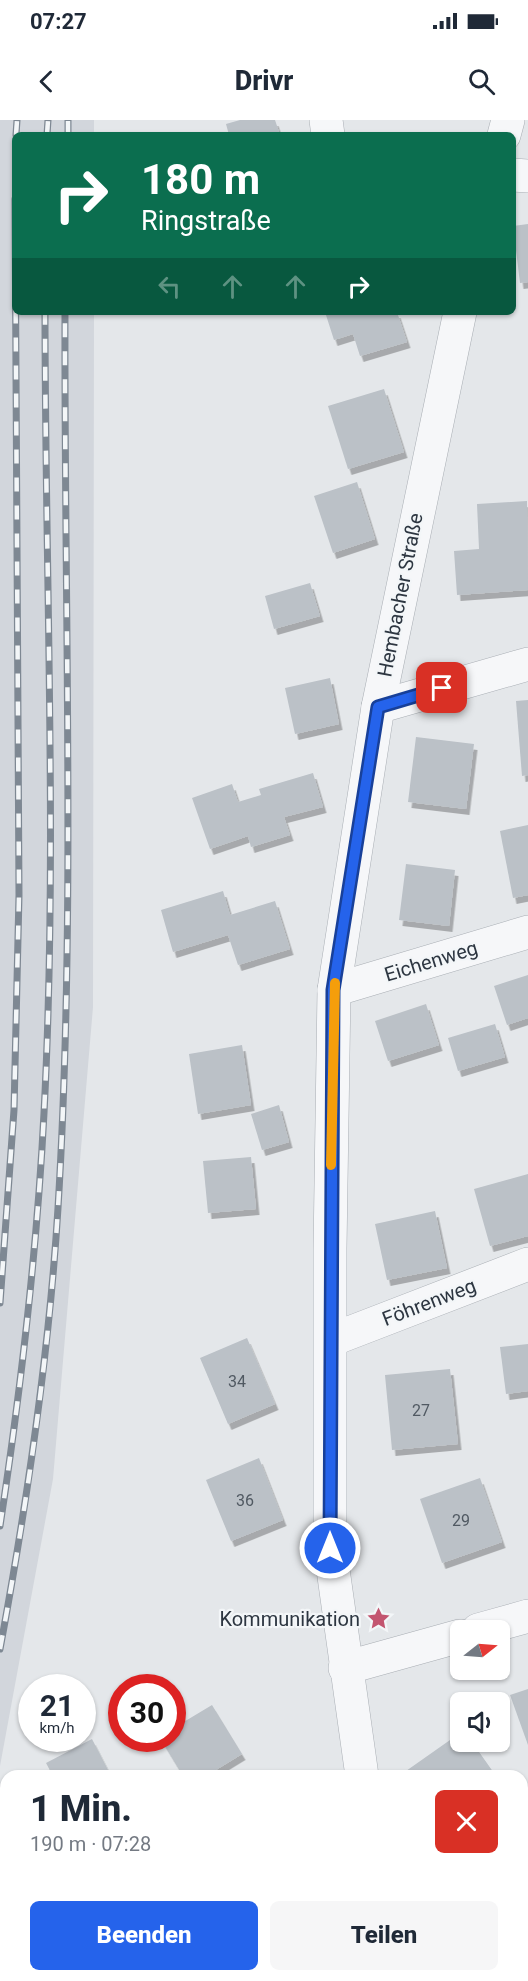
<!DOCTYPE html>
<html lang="de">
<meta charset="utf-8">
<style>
body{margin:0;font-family:Roboto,sans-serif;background:#f6f6f7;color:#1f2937;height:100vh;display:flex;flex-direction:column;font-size:22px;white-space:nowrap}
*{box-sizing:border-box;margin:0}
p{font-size:20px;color:#747a83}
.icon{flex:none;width:33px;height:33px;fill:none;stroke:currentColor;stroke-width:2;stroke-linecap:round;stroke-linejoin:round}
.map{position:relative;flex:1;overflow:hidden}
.drawer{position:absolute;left:0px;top:1650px;width:528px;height:212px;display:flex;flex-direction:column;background:#fff;border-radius:18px 18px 0 0;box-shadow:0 2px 4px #0004}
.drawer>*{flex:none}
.hud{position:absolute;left:12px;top:12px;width:504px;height:183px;border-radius:9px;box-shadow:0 2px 4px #0004;background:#0b6e4f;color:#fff;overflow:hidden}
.needle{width:39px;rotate:73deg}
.fabs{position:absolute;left:450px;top:1500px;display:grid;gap:12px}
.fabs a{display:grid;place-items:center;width:60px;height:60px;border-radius:9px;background:#fff;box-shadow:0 2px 4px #0004;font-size:30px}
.speed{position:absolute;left:18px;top:1554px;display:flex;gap:12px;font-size:30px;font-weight:700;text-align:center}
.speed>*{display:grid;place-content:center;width:78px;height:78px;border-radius:50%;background:#fff;box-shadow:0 2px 4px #0004;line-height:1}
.speed small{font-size:15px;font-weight:400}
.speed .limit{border:9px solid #d22;background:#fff;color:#111}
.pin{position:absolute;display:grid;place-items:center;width:51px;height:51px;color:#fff;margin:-26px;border-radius:12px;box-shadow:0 3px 9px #0006}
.me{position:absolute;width:66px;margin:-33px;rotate:0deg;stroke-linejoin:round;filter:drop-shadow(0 0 4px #0008)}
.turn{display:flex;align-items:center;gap:21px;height:126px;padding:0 30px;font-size:27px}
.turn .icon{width:78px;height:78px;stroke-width:2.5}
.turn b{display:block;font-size:42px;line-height:51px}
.lanes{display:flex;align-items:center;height:57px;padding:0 30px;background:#0003;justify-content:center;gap:30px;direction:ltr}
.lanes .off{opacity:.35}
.round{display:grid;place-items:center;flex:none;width:63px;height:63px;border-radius:9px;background:#f6f6f7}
.summary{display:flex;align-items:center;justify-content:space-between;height:102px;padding:0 30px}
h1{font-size:36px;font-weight:800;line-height:45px}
.primary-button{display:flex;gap:12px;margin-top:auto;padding:12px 30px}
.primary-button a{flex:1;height:69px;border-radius:9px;background:#2563eb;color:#fff;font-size:24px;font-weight:800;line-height:69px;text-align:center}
.primary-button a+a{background:#f6f6f7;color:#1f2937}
.status{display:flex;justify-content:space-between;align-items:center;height:42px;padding:0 30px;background:#fff;direction:ltr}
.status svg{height:16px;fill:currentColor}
header{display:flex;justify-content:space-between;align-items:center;height:78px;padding:0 30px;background:#fff;font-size:27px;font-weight:800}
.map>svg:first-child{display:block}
.built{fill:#d2d6dc}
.building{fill:#bbc1c7;filter:url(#shadow)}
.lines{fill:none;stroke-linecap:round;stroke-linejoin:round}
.street-casing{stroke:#a9aeb4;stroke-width:34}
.street{stroke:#f6f7f9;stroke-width:33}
.rail-casing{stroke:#7e8893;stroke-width:7}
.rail{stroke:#f3f6f8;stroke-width:4.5;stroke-dasharray:14;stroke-linecap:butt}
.route-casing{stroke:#184099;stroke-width:15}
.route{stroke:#2563eb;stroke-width:10}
.slow{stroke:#f59e0b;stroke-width:10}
.labels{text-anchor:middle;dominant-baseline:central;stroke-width:4.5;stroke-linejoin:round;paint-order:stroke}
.number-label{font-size:16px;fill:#505962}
.street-label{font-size:20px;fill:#2d3641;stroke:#f3f6f8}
.poi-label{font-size:20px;fill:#2d3641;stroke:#f3f6f8;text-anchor:end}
</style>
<div class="status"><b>07:27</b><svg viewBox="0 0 49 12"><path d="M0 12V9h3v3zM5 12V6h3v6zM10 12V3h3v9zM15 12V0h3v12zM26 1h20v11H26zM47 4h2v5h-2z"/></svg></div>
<header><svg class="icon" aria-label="back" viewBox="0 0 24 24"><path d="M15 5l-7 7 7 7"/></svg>Drivr<svg class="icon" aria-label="search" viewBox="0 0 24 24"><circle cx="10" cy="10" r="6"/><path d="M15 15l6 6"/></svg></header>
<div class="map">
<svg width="528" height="1861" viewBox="0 0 528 1861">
<defs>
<filter id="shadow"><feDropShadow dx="3.5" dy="6" stdDeviation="0" flood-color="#0004"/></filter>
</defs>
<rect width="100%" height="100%" fill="#e4e7ea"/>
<polygon class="built" points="0,0 94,0 94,15 15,15 15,192 94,192 93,887 53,1359 0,1646"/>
<g class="building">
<polygon points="240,0 275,0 280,15 229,15 226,4"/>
<polygon points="528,104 528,162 520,163 513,106"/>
<polygon points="325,192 397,192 407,222 360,236 353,214 334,220"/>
<polygon points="384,269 404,332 348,349 328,286"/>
<polygon points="357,362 375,419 333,433 314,376"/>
<polygon points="527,381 528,470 457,475 454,431 479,429 477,384"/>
<polygon points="310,463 320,496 274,509 265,476"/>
<polygon points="330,558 339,604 295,614 285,568"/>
<polygon points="528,580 528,655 522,656 516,581"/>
<polygon points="416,617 474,624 466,689 408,682"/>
<polygon points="313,653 323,687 284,697 290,715 251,727 248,716 210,729 192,678 232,664 238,682 261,675 259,669"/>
<polygon points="528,705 528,775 513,778 500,711"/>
<polygon points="406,744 455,750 449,806 399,800"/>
<polygon points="223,771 230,795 275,781 290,829 238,845 228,815 173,832 161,790"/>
<polygon points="528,855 528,898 507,905 494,866"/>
<polygon points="426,884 439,925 388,941 375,901"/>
<polygon points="495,904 505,937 458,951 448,918"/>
<polygon points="242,925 251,985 198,994 189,934"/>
<polygon points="279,985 289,1022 262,1030 251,994"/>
<polygon points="251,1037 256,1089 208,1093 203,1041"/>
<polygon points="528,1054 528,1116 490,1126 474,1069"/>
<polygon points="435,1091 447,1148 387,1160 375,1104"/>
<polygon points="247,1218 275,1284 228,1304 200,1238"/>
<polygon points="528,1224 528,1271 506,1274 500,1227"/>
<polygon points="450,1249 458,1324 392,1330 385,1255"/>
<polygon points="259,1338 283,1400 231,1421 206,1360"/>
<polygon points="480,1358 502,1422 442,1443 420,1379"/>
<polygon points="528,1569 528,1625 510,1575"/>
<polygon points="212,1585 242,1634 206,1656 183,1656 160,1618 172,1618 172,1609"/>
<polygon points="460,1613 460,1622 472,1622 496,1656 409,1656 406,1651"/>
<polygon points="92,1619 111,1656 53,1656 46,1643"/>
<polygon points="253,1856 303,1856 307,1861 245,1861"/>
</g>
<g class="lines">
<defs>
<g id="street">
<polyline points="326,0 328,15"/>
<polyline points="504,15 508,0"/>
<polyline points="513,55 528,56"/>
<polyline points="378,587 528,544"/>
<polyline points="334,870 528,812"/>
<polyline points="331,1220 528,1144"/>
<polyline points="478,1510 528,1496"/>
<polyline points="345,1548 460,1516"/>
<polyline points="362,1656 330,1428 330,1129 334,870 378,587 460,192"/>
<polyline points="402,1856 403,1861"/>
<polyline points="93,1861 95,1856"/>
</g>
</defs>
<use href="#street" class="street-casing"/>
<use href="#street" class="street"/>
<defs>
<g id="rail">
<polyline points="16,15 17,0"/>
<polyline points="47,15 48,0"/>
<polyline points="68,15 68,0"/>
<polyline points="0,1183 14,990 19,775 15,79"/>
<path d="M0,1406C21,1268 37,1131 44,993C58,726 45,459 45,192"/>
<path d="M0,1529C27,1383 49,1236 58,1088C76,790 64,491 65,192"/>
</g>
</defs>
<use href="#rail" class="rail-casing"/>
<use href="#rail" class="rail"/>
</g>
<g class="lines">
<defs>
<polyline id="route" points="330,1428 333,870 378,587 442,568"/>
</defs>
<use href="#route" class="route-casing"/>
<use href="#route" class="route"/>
<polyline class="slow" points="331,1045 335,863"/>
</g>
<defs>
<symbol id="sight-bare" viewBox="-9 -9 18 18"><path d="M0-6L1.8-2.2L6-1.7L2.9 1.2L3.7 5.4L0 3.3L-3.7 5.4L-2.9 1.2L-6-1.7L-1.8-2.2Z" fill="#c35570" stroke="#f3f6f8" stroke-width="2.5" paint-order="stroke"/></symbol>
</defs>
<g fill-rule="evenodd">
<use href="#sight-bare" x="362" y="1482" width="33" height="33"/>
</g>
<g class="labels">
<g class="number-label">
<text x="237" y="1261">34</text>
<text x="421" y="1290">27</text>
<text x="245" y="1380">36</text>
<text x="461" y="1400">29</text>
</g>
<g class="street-label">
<text transform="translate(400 475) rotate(-79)">Hembacher Straße</text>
<text transform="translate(431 841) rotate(-17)">Eichenweg</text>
<text transform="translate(429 1182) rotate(-21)">Föhrenweg</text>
</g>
<g class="poi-label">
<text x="360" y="1499">Kommunikation</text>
</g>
</g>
</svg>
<div class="fabs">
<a><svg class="needle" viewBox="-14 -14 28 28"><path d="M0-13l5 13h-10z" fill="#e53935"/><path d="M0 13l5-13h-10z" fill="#747a83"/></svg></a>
<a><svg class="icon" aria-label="sound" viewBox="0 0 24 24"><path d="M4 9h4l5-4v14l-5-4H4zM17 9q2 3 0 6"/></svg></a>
</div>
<div class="speed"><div>21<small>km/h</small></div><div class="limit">30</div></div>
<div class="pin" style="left:442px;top:568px;background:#d93025"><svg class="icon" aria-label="arrive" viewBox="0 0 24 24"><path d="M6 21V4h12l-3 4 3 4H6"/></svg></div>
<svg class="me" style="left:330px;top:1428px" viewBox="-20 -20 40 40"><circle r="17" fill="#2563eb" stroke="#fff" stroke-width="3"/><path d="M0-11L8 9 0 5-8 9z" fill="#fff"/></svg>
<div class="hud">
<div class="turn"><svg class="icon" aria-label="right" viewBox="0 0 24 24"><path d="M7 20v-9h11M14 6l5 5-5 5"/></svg><div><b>180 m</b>Ringstraße</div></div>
<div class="lanes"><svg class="icon off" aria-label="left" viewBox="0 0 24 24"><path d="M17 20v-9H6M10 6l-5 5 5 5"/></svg><svg class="icon off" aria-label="ahead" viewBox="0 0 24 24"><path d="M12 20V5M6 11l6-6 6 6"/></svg><svg class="icon off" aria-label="ahead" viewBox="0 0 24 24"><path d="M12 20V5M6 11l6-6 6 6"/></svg><svg class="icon" aria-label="right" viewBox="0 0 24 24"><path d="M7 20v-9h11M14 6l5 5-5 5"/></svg></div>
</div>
<section class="drawer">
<div class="summary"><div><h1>1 Min.</h1><p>190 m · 07:28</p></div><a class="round" style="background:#d93025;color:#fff"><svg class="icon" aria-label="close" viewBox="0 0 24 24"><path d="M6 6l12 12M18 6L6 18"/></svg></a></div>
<div class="primary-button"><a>Beenden</a><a>Teilen</a></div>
</section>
</div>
